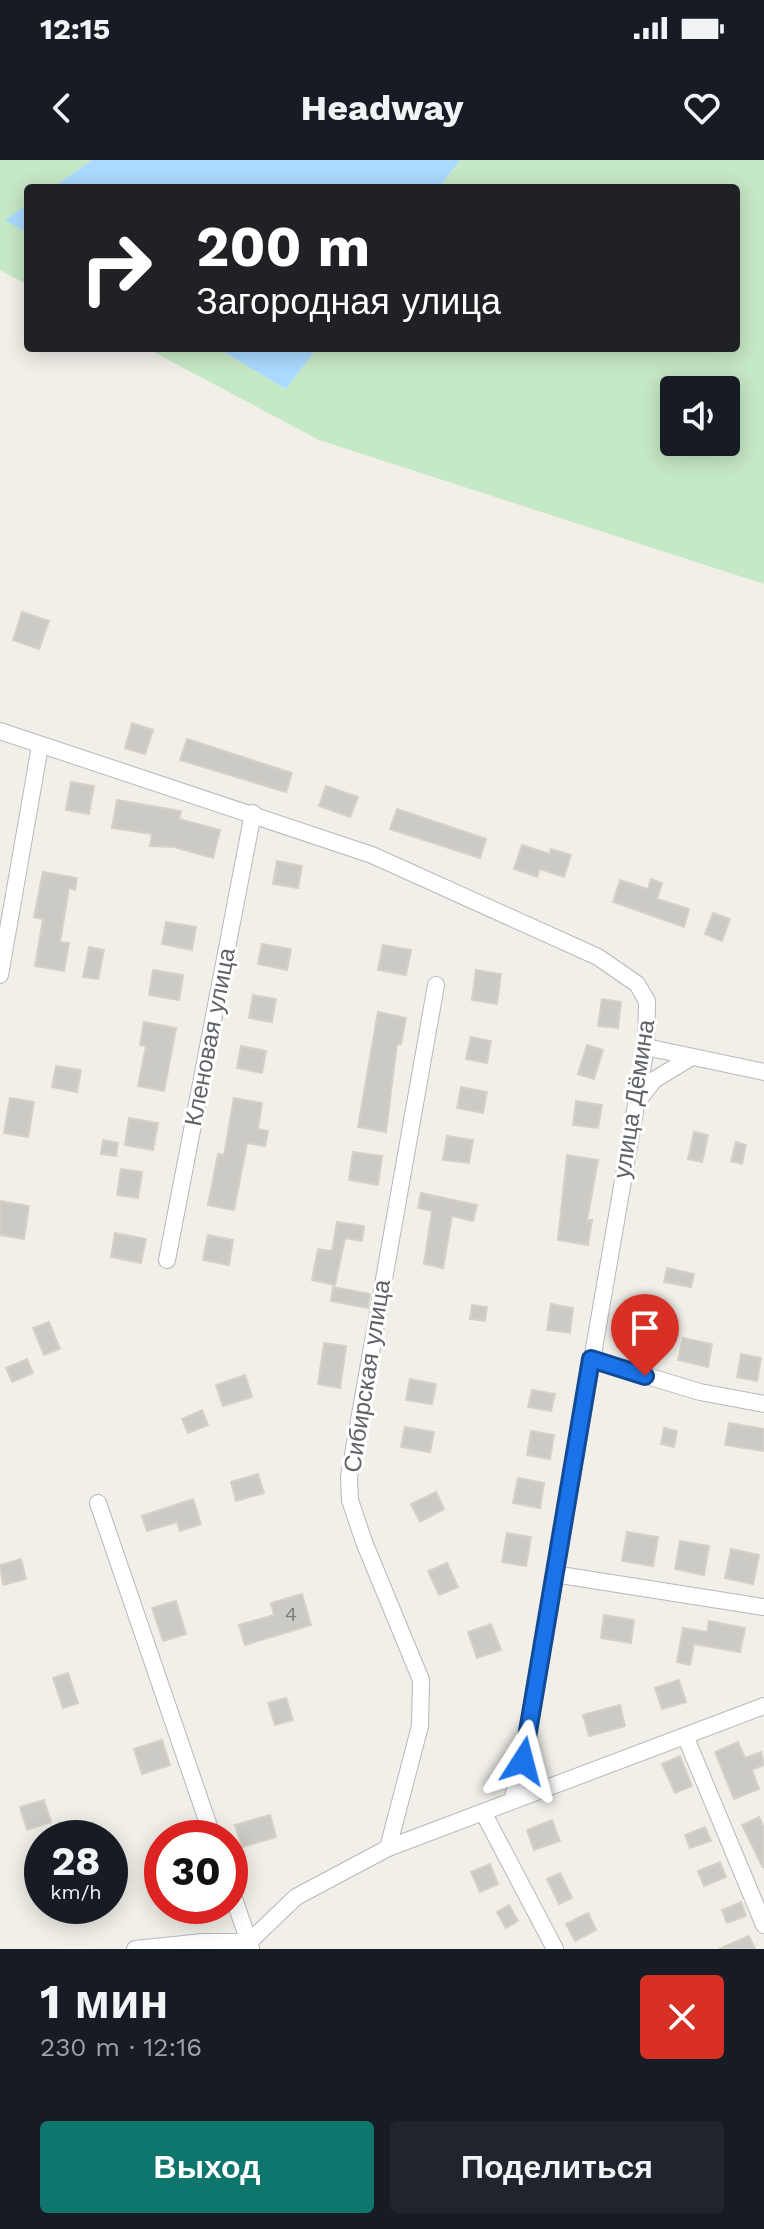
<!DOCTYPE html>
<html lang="ru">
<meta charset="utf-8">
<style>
body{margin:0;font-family:"Work Sans",sans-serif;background:#20242c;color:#f1f3f6;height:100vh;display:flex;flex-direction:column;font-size:30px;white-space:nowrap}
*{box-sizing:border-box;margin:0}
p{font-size:26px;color:#9ea1a6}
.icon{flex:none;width:44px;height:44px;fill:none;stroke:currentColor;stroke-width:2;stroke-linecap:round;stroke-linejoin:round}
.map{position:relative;height:1789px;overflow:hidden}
.panel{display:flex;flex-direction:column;background:#171b24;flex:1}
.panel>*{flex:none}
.top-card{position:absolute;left:24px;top:24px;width:716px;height:168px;border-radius:8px;box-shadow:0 4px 20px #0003;background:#202124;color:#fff;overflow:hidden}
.tools{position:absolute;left:660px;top:216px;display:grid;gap:16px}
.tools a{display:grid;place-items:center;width:80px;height:80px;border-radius:8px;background:#171b24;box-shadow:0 4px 20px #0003;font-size:40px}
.speed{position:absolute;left:24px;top:1660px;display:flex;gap:16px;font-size:40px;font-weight:700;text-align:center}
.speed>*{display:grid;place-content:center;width:104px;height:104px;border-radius:50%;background:#171b24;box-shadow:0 4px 20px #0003;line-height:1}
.speed small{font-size:20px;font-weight:400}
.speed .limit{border:12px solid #d22;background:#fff;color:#111}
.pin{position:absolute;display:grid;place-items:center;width:68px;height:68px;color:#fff;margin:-82px -34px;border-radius:50% 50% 50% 0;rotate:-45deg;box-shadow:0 0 8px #0007}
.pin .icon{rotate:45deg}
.me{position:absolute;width:88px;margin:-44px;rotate:9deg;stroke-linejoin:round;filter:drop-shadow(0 0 6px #0008)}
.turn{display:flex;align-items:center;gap:28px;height:168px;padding:0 40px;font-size:36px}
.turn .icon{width:104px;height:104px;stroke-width:2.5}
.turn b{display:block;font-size:56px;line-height:68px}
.round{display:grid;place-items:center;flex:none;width:84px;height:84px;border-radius:8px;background:#20242c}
.summary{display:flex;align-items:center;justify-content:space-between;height:136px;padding:0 40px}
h1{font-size:48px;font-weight:700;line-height:60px}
.cta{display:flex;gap:16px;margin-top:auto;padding:16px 40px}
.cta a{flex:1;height:92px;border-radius:8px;background:#0f766e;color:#fff;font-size:32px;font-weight:700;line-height:92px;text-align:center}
.cta a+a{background:#20242c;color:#f1f3f6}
.status{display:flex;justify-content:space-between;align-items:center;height:56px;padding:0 40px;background:#171b24;direction:ltr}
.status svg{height:22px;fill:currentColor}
header{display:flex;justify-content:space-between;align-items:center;height:104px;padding:0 40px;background:#171b24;font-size:36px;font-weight:700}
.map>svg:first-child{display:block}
.green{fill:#c5e8c5;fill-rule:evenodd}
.water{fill:#aadaff}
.building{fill:#cccac5;stroke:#d6d1c6;stroke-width:2}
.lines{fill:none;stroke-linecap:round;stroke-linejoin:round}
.minor-casing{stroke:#b5b8bc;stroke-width:18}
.minor{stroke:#fff;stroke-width:16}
.route-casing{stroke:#114b97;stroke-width:20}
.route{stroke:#1a73e8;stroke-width:14}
.labels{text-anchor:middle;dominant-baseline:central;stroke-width:6;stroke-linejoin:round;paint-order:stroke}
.number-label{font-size:20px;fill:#7a7d7f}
.street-label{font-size:24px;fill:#5f6368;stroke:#fff}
</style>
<div class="status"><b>12:15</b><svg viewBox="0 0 49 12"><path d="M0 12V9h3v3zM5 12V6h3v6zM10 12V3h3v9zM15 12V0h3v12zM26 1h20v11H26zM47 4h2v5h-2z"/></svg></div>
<header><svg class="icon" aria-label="back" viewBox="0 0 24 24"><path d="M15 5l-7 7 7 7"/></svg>Headway<svg class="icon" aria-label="heart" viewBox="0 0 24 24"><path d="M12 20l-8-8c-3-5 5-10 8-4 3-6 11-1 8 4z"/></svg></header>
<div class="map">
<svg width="764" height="1789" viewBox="0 0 764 1789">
<rect width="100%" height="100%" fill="#f1efe8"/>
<g class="green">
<polygon points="0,0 92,0 52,28 28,28 28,44 6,60 28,74 28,125 0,110"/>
<path d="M460,0H764V424L319,280L146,188H217L286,229L317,188H736V28H439ZM674,230H726V282H674Z"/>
</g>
<g class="water">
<polygon points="92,0 460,0 439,28 52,28"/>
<polygon points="28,44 28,74 5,60"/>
<polygon points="217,188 317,188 286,229"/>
</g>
<g class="building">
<polygon points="22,452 49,461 39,489 13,480"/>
<polygon points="132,563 153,570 145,594 125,588"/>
<polygon points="187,579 292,613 286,632 180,600"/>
<polygon points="71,622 94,626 89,654 66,650"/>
<polygon points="326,626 358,637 350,657 319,646"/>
<polygon points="117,640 181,651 179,659 220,670 213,698 174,687 150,686 152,674 112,668"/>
<polygon points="397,649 486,679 480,698 390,669"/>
<polygon points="522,685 550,694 551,689 571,695 564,717 540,709 537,717 514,709"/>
<polygon points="277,701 302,706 298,728 273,724"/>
<polygon points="43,712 77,718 75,730 69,728 60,782 69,783 64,811 35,806 43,759 34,757"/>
<polygon points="651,719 662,723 657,739 689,749 684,767 613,742 620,720 648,729"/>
<polygon points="713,753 730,759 722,781 705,774"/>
<polygon points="166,762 196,767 192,790 162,784"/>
<polygon points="262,784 291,789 287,810 258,804"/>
<polygon points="383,785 411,790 406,815 378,810"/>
<polygon points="89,787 104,790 98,819 83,817"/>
<polygon points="153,810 183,815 179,840 149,835"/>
<polygon points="476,810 501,814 497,844 472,840"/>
<polygon points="253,835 276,839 272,862 249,858"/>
<polygon points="602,839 621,842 618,868 598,866"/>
<polygon points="378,852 406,858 401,884 397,884 386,972 358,967"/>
<polygon points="144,862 176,868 164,931 138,926 146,886 140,885"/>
<polygon points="471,877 491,881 487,903 466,899"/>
<polygon points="587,885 603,890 594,919 578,914"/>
<polygon points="241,886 266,891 262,913 237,908"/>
<polygon points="56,906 81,910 77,932 52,927"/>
<polygon points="461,927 487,932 483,953 457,948"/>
<polygon points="10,938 34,942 28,977 4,973"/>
<polygon points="234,938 262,943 258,969 268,971 265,986 247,983 234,1050 208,1045 218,994 224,995"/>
<polygon points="576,941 602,945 598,968 573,965"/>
<polygon points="129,958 158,963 153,990 125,985"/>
<polygon points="694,972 708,975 702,1002 688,999"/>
<polygon points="447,976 473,980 469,1003 443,1000"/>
<polygon points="103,980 118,983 116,996 101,994"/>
<polygon points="736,982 746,985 742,1004 731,1001"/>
<polygon points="353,992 382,996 378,1025 349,1020"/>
<polygon points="567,995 598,1000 587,1060 592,1060 588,1085 558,1080"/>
<polygon points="121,1009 142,1012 138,1038 117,1035"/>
<polygon points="421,1033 477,1045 473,1061 452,1056 443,1108 424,1104 432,1051 418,1048"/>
<polygon points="0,1041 29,1046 24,1079 0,1075"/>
<polygon points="337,1062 364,1066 362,1081 345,1078 335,1125 312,1120 318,1089 332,1091"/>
<polygon points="115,1073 146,1079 141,1103 111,1097"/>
<polygon points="208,1075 233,1080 229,1105 203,1100"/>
<polygon points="667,1108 694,1114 691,1127 664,1122"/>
<polygon points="333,1127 370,1134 368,1148 331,1141"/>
<polygon points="551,1144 573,1148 570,1173 547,1170"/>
<polygon points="472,1145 487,1147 485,1161 470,1159"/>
<polygon points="49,1162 60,1189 44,1195 33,1168"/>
<polygon points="683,1178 712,1184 708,1207 678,1200"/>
<polygon points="324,1183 346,1186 340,1228 318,1224"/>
<polygon points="741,1194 761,1198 757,1221 737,1217"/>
<polygon points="27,1199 33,1213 12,1222 6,1208"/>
<polygon points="245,1215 252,1237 223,1246 216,1225"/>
<polygon points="410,1219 436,1224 432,1244 406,1240"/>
<polygon points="532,1230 555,1234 551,1251 528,1247"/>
<polygon points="202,1250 208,1265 188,1273 182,1259"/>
<polygon points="729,1263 764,1269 764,1291 725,1285"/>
<polygon points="405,1267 434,1272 430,1292 401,1287"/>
<polygon points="664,1268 677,1271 674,1287 661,1284"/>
<polygon points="531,1271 554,1275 550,1299 527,1295"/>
<polygon points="258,1314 264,1333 236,1341 231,1322"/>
<polygon points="518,1318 544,1323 540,1348 513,1343"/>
<polygon points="436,1332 444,1349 420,1362 411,1344"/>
<polygon points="193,1339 201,1364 180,1371 177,1362 147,1371 142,1356"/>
<polygon points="627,1372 658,1377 653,1406 622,1401"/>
<polygon points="507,1373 531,1377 526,1406 502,1402"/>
<polygon points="680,1381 709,1386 704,1415 675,1409"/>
<polygon points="731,1389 759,1395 753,1424 725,1418"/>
<polygon points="21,1399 26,1419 3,1425 0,1405"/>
<polygon points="447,1403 458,1427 439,1435 428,1411"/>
<polygon points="302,1434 311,1465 245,1485 239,1465 274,1455 271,1443"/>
<polygon points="176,1441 186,1474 163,1481 152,1448"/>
<polygon points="604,1455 634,1460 631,1483 601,1478"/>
<polygon points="709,1461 745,1468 740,1492 694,1484 690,1505 677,1502 683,1468 707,1472"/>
<polygon points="491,1464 501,1490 477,1498 468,1472"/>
<polygon points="68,1513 78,1543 63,1548 53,1518"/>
<polygon points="679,1520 686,1542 662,1549 655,1528"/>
<polygon points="286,1538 293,1560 275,1565 268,1543"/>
<polygon points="620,1545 625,1566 589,1576 583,1555"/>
<polygon points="162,1580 170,1605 142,1614 134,1589"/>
<polygon points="738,1582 745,1598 761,1592 764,1605 752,1610 759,1629 734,1639 715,1592"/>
<polygon points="680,1596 692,1626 675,1633 662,1604"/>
<polygon points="44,1640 51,1662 27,1670 20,1647"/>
<polygon points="270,1655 276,1677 242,1687 235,1665"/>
<polygon points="759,1657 764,1668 763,1708 742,1665"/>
<polygon points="552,1660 560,1681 534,1690 527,1670"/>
<polygon points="705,1667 711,1681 690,1688 685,1675"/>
<polygon points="720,1702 726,1717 704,1726 698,1711"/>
<polygon points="490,1704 498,1724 480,1732 471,1712"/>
<polygon points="560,1713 572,1738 559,1744 547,1719"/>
<polygon points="741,1742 746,1756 727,1763 722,1750"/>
<polygon points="509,1745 518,1761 506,1768 497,1752"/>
<polygon points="588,1753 596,1770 575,1781 566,1764"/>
<polygon points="749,1776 755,1789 719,1789"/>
</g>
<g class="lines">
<defs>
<g id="minor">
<polyline points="0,571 372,695 598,797 637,824 647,841 646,887 523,1601 512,1640"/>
<polyline points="0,815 40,586"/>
<polyline points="646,887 764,912"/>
<polyline points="637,942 654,920 690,898"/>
<polyline points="167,1100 253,653"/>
<polyline points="591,1199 700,1232 764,1244"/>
<polyline points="98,1343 213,1678"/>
<polyline points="554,1414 764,1447"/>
<polyline points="686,1578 764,1765"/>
<polyline points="483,1652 555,1789"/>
<polyline points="388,1688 420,1566 421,1520 364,1382 350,1340 349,1317 436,825"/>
<polyline points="230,1727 251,1788"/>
<polyline points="135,1789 203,1782 249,1782 296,1737 388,1688 764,1546"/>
</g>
</defs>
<use href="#minor" class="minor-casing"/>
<use href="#minor" class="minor"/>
</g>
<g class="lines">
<defs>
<polyline id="route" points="523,1601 591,1199 645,1216"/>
</defs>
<use href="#route" class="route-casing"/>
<use href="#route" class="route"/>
</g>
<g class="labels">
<g class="number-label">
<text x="291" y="1454">4</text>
</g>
<g class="street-label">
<text transform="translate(210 877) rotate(-79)">Кленовая улица</text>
<text transform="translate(634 939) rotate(-81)">улица Дёмина</text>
<text transform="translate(367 1216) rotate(-81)">Сибирская улица</text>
</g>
</g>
</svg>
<div class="tools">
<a><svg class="icon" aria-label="sound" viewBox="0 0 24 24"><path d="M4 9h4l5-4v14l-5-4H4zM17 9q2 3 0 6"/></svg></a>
</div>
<div class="speed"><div>28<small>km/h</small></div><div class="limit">30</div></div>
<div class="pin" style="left:645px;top:1216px;background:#d93025"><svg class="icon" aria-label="arrive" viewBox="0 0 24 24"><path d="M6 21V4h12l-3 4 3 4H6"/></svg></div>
<svg class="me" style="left:523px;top:1601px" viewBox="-20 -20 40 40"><path d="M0-17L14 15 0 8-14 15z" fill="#1a73e8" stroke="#fff" stroke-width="4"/></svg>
<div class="top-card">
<div class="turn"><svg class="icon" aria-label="right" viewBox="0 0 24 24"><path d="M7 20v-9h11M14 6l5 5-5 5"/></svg><div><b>200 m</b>Загородная улица</div></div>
</div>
</div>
<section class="panel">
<div class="summary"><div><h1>1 мин</h1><p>230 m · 12:16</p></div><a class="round" style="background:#d93025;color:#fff"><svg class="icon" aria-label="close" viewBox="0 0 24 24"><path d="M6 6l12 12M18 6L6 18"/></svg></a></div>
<div class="cta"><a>Выход</a><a>Поделиться</a></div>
</section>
